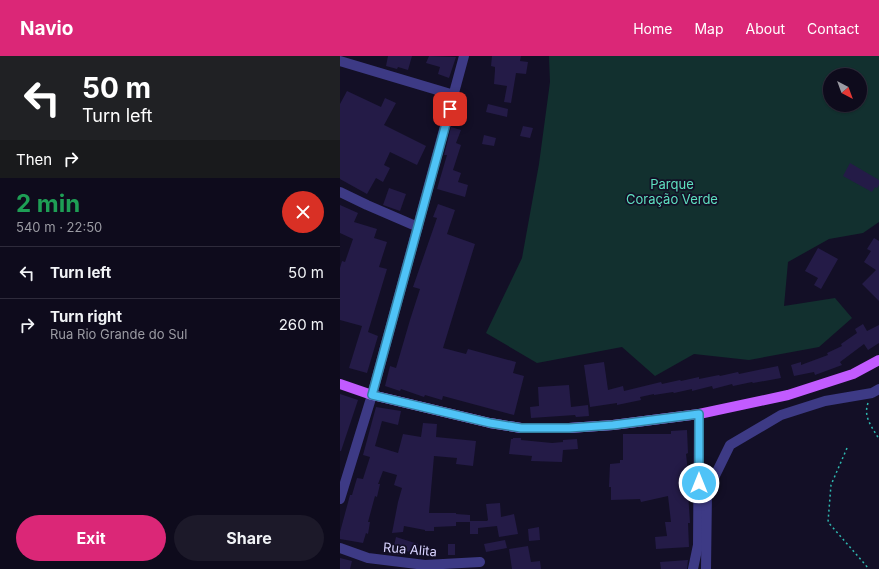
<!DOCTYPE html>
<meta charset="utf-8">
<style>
body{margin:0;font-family:Inter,sans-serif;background:#1c1929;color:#f1f3f6;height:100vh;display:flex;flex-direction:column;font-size:15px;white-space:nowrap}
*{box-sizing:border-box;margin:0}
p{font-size:13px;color:#9b9ba3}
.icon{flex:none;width:22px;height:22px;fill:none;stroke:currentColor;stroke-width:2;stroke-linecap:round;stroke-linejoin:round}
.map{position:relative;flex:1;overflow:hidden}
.panel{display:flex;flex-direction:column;background:#0e0b1c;width:340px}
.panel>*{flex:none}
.banner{background:#202124;color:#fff;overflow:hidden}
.needle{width:26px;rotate:139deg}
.fabs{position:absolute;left:483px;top:12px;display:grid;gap:8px}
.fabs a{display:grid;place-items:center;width:44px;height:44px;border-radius:50%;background:#0e0b1c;box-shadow:0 1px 3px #0004,0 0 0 1px #2e2b3b;font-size:20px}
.pin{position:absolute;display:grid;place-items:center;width:34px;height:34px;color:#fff;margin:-17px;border-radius:8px;box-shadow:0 2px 6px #0006}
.me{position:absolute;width:44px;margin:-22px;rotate:0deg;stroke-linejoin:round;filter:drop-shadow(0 0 3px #0008)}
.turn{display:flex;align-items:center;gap:14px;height:84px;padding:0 16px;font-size:18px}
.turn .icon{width:52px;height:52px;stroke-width:2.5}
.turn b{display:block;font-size:28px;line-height:34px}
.then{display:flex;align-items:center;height:38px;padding:0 16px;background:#0003;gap:8px;font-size:15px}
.round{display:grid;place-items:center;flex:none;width:42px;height:42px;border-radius:21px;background:#1c1929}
.headline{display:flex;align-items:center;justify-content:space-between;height:68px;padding:0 16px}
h1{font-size:24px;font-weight:700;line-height:30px;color:#1e9e55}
.action{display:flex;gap:8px;margin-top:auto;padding:8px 16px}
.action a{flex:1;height:46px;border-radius:24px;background:#db2777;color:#fff;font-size:16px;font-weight:700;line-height:46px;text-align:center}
.action a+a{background:#1c1929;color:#f1f3f6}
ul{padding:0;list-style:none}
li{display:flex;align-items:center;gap:12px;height:52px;padding:0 16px;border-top:1px solid #2e2b3b}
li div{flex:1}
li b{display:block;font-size:15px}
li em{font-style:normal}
header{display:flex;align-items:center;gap:24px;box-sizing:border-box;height:56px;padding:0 20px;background:#db2777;color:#fff}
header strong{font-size:19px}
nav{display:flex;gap:22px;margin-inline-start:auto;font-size:14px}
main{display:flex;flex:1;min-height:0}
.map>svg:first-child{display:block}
.green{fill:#12302f;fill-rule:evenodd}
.building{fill:#241b47}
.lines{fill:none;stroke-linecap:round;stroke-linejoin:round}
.path{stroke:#2fb8b0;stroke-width:1.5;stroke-dasharray:2 3;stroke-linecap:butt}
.minor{stroke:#3d3a85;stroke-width:10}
.major{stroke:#c25bff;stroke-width:10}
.route-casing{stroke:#337fa1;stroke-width:10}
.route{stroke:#4fc3f7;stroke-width:7}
.labels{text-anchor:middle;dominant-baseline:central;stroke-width:3.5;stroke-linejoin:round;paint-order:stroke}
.park-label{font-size:13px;fill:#5fe0c0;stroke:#130f26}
.street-label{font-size:13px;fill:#d9d4ff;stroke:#130f26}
</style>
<header>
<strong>Navio</strong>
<nav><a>Home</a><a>Map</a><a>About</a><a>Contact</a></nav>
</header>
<main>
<section class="panel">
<div class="banner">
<div class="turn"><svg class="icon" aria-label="left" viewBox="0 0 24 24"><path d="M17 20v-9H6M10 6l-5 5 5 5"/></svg><div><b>50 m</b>Turn left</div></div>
<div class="then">Then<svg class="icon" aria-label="right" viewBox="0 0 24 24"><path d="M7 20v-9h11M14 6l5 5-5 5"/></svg></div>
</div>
<div class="headline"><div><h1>2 min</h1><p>540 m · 22:50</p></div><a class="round" style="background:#d93025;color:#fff"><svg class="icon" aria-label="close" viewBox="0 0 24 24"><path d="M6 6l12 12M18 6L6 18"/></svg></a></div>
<ul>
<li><svg class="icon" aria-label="left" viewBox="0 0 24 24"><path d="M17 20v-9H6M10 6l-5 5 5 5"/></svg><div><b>Turn left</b></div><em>50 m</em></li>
<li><svg class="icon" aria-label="right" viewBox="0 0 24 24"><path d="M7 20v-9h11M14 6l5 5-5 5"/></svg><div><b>Turn right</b><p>Rua Rio Grande do Sul</p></div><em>260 m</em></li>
</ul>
<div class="action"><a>Exit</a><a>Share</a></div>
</section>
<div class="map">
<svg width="539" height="513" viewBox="0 0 539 513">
<rect width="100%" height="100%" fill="#130f26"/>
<path class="green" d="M209,0H539V166L523,177L489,183L448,206L444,250L495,242L512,262L479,291L409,304L354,298L315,320L282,291L197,307L146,277L182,202L199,108L210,26ZM490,19H520V49H490Z"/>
<g class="building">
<polygon points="48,0 72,0 68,14 58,11 57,13 46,10"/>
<polygon points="89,0 116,1 109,22 98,18 100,11 86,7"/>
<polygon points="152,0 181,0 180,5 188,6 186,18 176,17 171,47 164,46 167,30 154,28 155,14 155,11 151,10"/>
<polygon points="7,35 41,51 45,42 56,47 44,69 86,90 77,109 50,96 44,109 50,112 43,126 36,122 27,138 0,123 0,48"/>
<polygon points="148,48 168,53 167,61 146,56"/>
<polygon points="183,70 193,72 190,82 180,80"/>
<polygon points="111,71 121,74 116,87 121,89 113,114 121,117 118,126 128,129 125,141 97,133 107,99 104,99"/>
<polygon points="144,79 156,82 154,90 142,88"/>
<polygon points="510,107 539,124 539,129 537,132 535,131 532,136 503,120"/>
<polygon points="49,132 66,138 60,155 43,149"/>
<polygon points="98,148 115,154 107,178 135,188 103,292 126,298 128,293 176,306 173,317 184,320 174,359 103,340 102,344 85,339 84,341 61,333 60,335 45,330 50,310 56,312 70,264 80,233 73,231 97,162 93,161"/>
<polygon points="0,149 18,157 14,166 37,173 34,182 47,186 39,211 47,213 28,276 38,280 27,317 9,312 22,270 0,264 0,212 2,205 5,206 13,183 0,177"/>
<polygon points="534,182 539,185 539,245 522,228 536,214 524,206 531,195 527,193"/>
<polygon points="478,192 498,203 481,233 474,229 478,222 465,215"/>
<polygon points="523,268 527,275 539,269 539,287 528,294 524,288 500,306 502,309 494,312 475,319 474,316 454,320 451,309 461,306 461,309 488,299 487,297 502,290 501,288 517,277 515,273"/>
<polygon points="264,306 268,334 283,330 284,335 321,326 322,328 340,324 341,325 359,321 359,323 379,319 380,320 398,316 399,318 438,310 441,322 413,327 412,326 393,330 392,328 373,333 372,330 352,335 352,333 334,337 333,336 314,339 314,338 300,341 301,344 277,349 277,347 250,351 244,309"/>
<polygon points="229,329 231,351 248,349 249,360 236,361 235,359 191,362 190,351 199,350 198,331"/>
<polygon points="0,338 18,344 1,395 0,395"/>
<polygon points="36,351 61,355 58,369 42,365 35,390 58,397 63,378 81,381 83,367 97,368 96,381 136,385 133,410 116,408 117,402 94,400 89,457 116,457 116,458 130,459 130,466 116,466 116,470 94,471 94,475 85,475 85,474 64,470 63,476 52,477 58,446 62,432 54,429 57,419 43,415 38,428 40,428 37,441 35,440 28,466 30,466 28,478 26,477 23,487 0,483 0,476 10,439 12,439 17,422 23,423 30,401 23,399"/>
<polygon points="347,374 348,397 346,398 348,416 346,416 350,436 348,436 350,467 348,467 349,491 316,493 315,481 327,480 325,466 331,466 328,440 301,446 300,443 271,444 271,431 269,431 270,408 280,407 280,404 283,404 283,378 331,378 331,375"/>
<polygon points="173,382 181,382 181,384 212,387 223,386 223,384 237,383 238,393 223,394 222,406 191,405 192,400 169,398 171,383 173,383"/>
<polygon points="160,447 161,461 174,458 178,478 159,481 157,470 138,472 138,478 130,478 130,465 147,465 148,464 146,448"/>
<polygon points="199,471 200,484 189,485 188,473"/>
<polygon points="56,481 78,488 75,498 61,493 60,499 52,498"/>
<polygon points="165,484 167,492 146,496 144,488"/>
<rect x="108" y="488" width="7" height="11"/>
<polygon points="188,490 191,506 200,505 201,513 172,513 169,493"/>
<polygon points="0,502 12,505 10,513 0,513"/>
<polygon points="348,504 347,513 321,513 320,506"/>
</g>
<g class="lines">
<g class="path">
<path d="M528,347C523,361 532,371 539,383"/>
<polyline points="507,392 491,429 488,466 529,513"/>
</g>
<g class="minor">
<polyline points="0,5 114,39"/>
<polyline points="0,136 27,149 78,171"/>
<polyline points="0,443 32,339 124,0"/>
<polyline points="0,492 28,502 85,509 140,506"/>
<polyline points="353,513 358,489 359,358"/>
<polyline points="366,513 367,436 390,389 441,359 485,345 532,337 539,333"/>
</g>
<polyline class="major" points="0,328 32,339 150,367 181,372 229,372 273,369 359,358 448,339 513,318 539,304"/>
</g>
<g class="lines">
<defs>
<polyline id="route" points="110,53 32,339 150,367 181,372 229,372 273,369 359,358 359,427"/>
</defs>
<use href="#route" class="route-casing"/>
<use href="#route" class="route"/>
</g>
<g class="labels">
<g class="park-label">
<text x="332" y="128">Parque<tspan x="332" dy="15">Coração Verde</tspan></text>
</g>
<g class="street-label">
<text transform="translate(70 493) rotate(5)">Rua Alita</text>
</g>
</g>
</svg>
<div class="fabs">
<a><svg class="needle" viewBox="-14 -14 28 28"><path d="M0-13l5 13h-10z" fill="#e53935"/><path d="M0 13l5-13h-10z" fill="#9b9ba3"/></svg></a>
</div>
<div class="pin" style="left:110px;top:53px;background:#d93025"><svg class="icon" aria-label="arrive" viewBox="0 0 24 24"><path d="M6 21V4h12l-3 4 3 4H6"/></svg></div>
<svg class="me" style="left:359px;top:427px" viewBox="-20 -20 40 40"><circle r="17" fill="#4fc3f7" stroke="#fff" stroke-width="3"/><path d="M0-11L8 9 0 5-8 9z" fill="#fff"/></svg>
</div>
</main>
